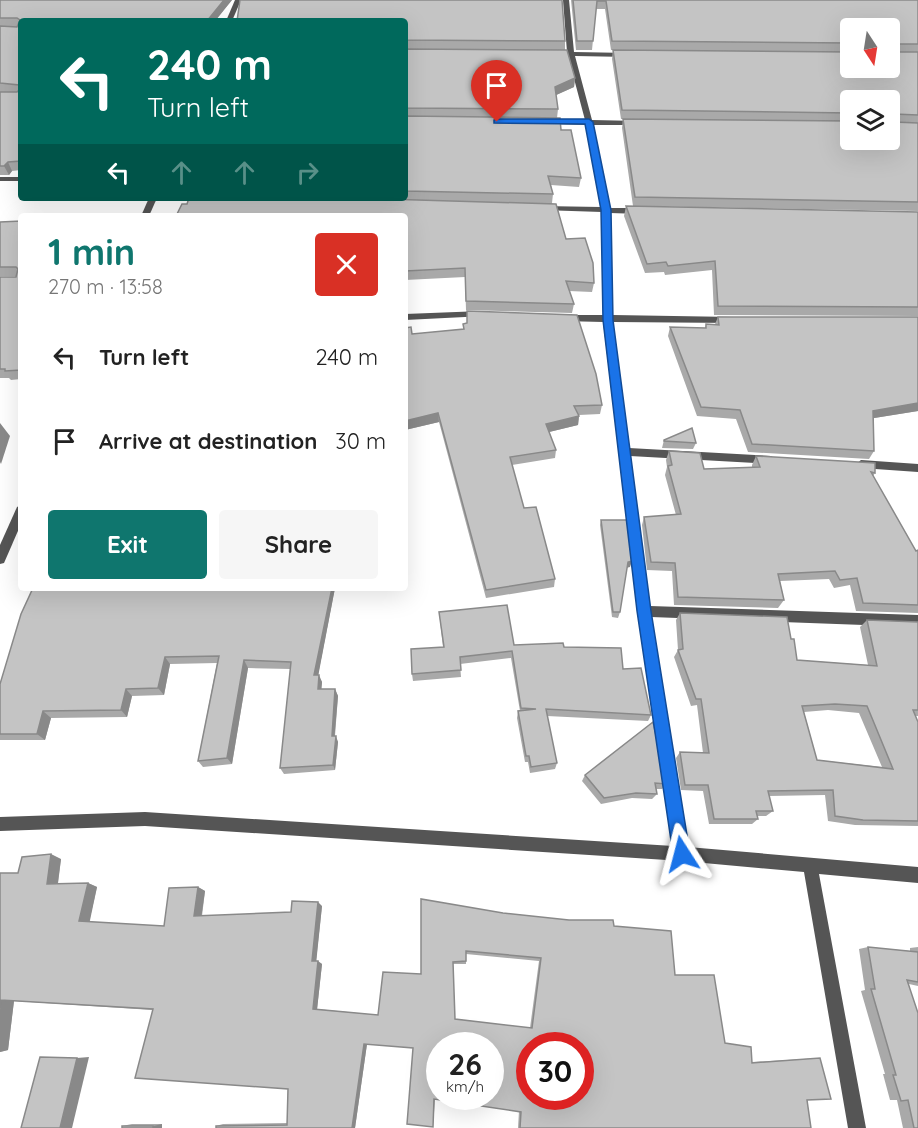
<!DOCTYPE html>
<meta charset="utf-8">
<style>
body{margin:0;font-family:Quicksand,sans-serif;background:#f6f6f6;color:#222;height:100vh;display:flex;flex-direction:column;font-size:22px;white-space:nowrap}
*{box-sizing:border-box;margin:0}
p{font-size:20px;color:#767676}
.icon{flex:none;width:33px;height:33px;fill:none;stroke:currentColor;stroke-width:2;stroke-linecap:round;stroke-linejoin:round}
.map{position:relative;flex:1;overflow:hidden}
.panel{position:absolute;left:18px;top:213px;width:390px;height:378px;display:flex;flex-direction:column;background:#fff;border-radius:6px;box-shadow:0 6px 24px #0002}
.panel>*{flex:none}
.banner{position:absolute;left:18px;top:18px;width:390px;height:183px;border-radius:6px;box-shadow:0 6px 24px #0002;background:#00695c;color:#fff;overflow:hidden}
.needle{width:39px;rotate:168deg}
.fabs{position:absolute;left:840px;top:18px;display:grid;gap:12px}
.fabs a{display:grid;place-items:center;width:60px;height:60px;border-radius:6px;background:#fff;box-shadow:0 6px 24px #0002;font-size:30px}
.speed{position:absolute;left:426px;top:1032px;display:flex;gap:12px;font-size:30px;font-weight:700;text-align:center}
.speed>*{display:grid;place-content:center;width:78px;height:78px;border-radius:50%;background:#fff;box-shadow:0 6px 24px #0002;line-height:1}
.speed small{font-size:15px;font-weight:400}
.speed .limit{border:9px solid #d22;background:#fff;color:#111}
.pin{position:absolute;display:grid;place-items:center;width:51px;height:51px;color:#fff;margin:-62px -26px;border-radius:50% 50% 50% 0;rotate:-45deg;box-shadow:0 0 6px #0007}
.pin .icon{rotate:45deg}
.me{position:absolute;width:66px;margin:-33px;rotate:351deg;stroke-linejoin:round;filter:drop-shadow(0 0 4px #0008)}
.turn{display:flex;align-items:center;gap:21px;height:126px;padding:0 30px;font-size:27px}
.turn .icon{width:78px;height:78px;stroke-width:2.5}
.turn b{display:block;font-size:42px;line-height:51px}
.lanes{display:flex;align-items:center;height:57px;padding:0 30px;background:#0003;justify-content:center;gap:30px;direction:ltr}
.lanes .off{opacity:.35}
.round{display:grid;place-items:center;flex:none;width:63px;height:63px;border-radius:6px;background:#f6f6f6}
.headline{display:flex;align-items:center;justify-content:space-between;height:102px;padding:0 30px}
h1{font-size:36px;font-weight:700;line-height:45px;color:#0f766e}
.button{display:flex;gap:12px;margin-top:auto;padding:12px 30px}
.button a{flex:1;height:69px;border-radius:6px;background:#0f766e;color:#fff;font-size:24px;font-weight:700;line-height:69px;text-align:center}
.button a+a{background:#f6f6f6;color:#222}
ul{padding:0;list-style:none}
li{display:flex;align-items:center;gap:18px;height:84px;padding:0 30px}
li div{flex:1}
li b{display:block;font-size:22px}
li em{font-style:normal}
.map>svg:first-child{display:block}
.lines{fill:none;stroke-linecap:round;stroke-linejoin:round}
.minor{fill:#555;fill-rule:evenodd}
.wall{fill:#a9a9a9;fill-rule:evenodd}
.shaded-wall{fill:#898989}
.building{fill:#c4c4c4;stroke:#898989;stroke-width:1.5;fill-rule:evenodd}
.route{fill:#1a73e8;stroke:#114b97;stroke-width:1.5}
</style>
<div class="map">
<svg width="918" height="1128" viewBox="0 0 918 1128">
<rect width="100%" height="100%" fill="#fff"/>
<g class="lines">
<g class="minor">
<polygon points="235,0 241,0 232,21 226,21"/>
<polygon points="563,0 569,0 574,52 629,53 632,55 629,57 575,56 592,120 639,121 643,123 639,125 593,125 610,208 641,208 645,211 641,214 610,213 613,315 734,317 739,320 734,323 613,322 629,448 771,456 776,460 771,464 630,456 650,606 918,615 918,627 651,617 688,847 918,867 918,883 819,874 866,1128 848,1128 804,872 682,861 145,826 0,831 0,817 145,812 673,846 638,611 603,322 562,321 557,318 562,315 603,315 602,212 541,210 537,208 541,206 601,207 586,125 546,124 542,122 546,120 585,120 568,56 562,54 567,52"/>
<rect x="0" y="177" width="21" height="4"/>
<polygon points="149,198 157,198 149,216 141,216"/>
<polygon points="482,311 485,312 485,316 405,320 405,314"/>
<polygon points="861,460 918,464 918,472 861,468 856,464"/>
<polygon points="21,505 21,524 4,563 0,564 0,545 17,507"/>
</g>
</g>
<g class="wall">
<polygon points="0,0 232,0 215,21 21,21 21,170 12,171 9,175 0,175"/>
<path d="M571,0H918V211L633,206L622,128L623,119H621L612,59L613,50H611L605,9H596L592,50H576ZM850,28L890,68H850ZM850,100L890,140H850Z"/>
<polygon points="405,21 565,41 565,50 575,78 574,87 556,95 558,109 557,118 581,178 579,187 551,185 553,194 552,203 566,239 594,283 592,292 569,291 574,304 572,313 466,310 465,277 405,280 405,216 177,214 187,204 189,198 405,198"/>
<polygon points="626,206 918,212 918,316 714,315 712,270 665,275 664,272 645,273 624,216"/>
<polygon points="21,221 21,379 11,380 9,378 0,378 0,277 16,277 16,276 0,276 0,222"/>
<polygon points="467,311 602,405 600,414 579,415 579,416 578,425 549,432 556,450 555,458 512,465 524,508 555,579 554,587 486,598 439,422 405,430 412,334 463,329 463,324 467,323"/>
<polygon points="718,317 918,317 918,411 874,418 874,451 869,459 748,452 736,419 697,416 668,336 670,327 705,328 706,324 715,324"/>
<polygon points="664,440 696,443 693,449 662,448"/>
<polygon points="669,451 704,469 752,467 752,465 756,456 875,473 873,476 916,551 918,550 918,613 856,611 850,585 834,588 829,579 780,581 784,600 778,608 674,605 672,571 647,570 642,525 644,517 676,515 665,475 667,467 666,460"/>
<polygon points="601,520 630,567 627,567 620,612 618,618 612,617 600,525"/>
<polygon points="33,588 335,588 318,675 322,682 321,689 335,689 338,696 335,736 338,742 335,770 284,774 280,768 291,669 248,668 232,764 203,767 198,761 217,663 170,664 164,695 132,696 127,717 51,718 45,740 0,740 0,684"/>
<polygon points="439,612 514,645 564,647 623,669 651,715 648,721 547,716 557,763 555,769 530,773 528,762 525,762 517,718 518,711 520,711 511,658 460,664 461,677 413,681 412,674 443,647"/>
<path d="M680,613L791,639L797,660L868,665L860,627L867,620L918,622V716H915L918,722V826L855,825L828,821L825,795L769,796L773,811L766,816H757L758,819L752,824H709L703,791L681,790L676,758L680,752L703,753L697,705L691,706L674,657L678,650L676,620ZM828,710L859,713L882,767L817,760L804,712Z"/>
<polygon points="585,775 667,784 662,789 656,789 657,794 652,799 632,798 601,804 582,781"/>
<path d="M61,859L58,884L88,883L97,887L89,922L164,926L198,887L205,891L202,916L291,912L322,906L316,961L322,964L317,1009L378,1015L421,974L503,913L614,926L675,975L725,1043L752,1062L820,1058L807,1100L811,1128H518L519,1111L435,1099L433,1127L413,1048L367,1044L355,1128H216V1126L223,1124L287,1123L288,1089L152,1010L14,1001L8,1050L0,1052L18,873ZM466,954L539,961L530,1028L455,1019L453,964H466Z"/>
<polygon points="868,947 910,951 910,948 918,947 918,986 909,984 918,1128 903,1128 897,1100 890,1100 883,1074 885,1074 861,991 865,990 859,949"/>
<polygon points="132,1124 162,1124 162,1128 122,1126"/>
</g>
<g class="shaded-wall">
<polygon points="224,0 232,0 215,21 207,21"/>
<polygon points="575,78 574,87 554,96 555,87"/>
<polygon points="8,162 12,171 9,175 4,166"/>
<polygon points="918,403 918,411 868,419 873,411"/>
<polygon points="438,413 439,422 405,430 405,421"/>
<polygon points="579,416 578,425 545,433 546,424"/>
<polygon points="0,423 10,436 1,464 0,462"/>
<polygon points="632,561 630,567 626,568 628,562"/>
<polygon points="332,588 335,588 317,682 314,675"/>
<polygon points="165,657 170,664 164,695 158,688"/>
<polygon points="244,660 248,668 232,764 227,758"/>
<polygon points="319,675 322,682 321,696 318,689"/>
<polygon points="126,689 132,696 127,717 121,710"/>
<polygon points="335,689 338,696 334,742 332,736"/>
<polygon points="43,711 51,718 45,740 37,734"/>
<polygon points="336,736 338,742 335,770 333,765"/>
<polygon points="51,854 61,859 57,889 47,884"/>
<polygon points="88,883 97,887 89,925 79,921"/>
<polygon points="198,887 205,891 201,919 194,916"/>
<polygon points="318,902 322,906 316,964 312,961"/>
<polygon points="318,961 322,964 317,1010 313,1009"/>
<polygon points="1,1000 14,1001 8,1050 0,1052 0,1010"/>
<polygon points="364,1044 367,1044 355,1128 352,1128"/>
<polygon points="89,1057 72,1128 60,1128 77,1058"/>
<polygon points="162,1124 162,1128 153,1128 153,1126"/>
</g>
<g class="building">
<polygon points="0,0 224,0 207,21 21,21 21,161 8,162 4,166 0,166 0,92 17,92 19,90 19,85 0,83 0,26 17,27 20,20 17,18 0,18"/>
<polygon points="240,0 562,0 565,41 405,40 405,21 237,21"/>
<polygon points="573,0 918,0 918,44 894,44 892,52 918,52 918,115 894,114 892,120 894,122 918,123 918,202 635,197 623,119 850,121 850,140 890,140 890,100 850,100 850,113 622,110 613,50 850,52 850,68 890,68 890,28 850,28 850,43 612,41 606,1 597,1 593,41 577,41"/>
<polygon points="405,49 567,50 575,78 555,87 558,109 405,108"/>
<polygon points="405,116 560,118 561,130 571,130 581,178 548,176 553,194 405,191"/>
<polygon points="189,198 350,198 556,204 566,239 585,238 593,263 594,283 566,281 574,304 466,301 465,268 405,271 405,216 172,216 172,214 177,214 182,204 187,204"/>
<polygon points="626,206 918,212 918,307 718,306 715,261 668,266 666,262 647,264"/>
<polygon points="21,221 21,370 5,371 5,369 0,369 0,277 16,277 18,269 16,267 0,267 0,222"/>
<polygon points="467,311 577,315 596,374 602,405 574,406 579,416 546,424 556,450 510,457 524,508 536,507 555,579 486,590 438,413 405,421 405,328 411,327 412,334 464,329 463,324 467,323"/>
<polygon points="718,317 918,317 918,403 873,411 874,451 752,444 740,410 701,407 670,327 706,328 706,324 719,325"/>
<polygon points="692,428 696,443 664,441 664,440"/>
<polygon points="669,451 700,453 704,469 760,467 756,456 875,463 875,473 871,472 916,551 918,550 918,605 863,603 857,578 840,580 835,571 778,574 784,600 678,597 675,563 651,562 644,517 681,514 668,466 672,465"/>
<polygon points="601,520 627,520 632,561 628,562 620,612 613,612"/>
<polygon points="33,588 332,588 314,675 319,675 318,689 335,689 332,736 336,736 333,765 280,768 291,662 244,660 227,758 198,761 219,656 165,657 158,688 126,689 121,710 43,711 37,734 0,734 0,684 21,614"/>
<polygon points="507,605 514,645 563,643 564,647 621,648 623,669 641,668 651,715 546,709 557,763 531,767 529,756 526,756 518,711 536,709 521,708 512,651 460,657 461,670 412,674 411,649 444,647 439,612"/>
<path d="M680,613L787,617L791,639H794L797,660L877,666L867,620L918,622V710H913L918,722V821L863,820L835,816L833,790L768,791L773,811H756L758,819H714L708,785H685L680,752L709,753L701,699H696L678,650L683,649ZM835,704L867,706L893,769L817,760L802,706Z"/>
<polygon points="653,722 667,784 655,783 657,794 636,793 604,798 585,775"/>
<path d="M51,854L47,884L88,883L79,921L164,926L169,888L198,887L194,916L291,912L292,901L318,902L312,961H318L313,1009L378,1015L383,972L421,974V899L503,913L569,920H613L614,926L671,931L675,975H714L725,1043L751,1047L752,1063L820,1058L831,1099L807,1100L811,1128H520L521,1112L434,1099L433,1127L407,1124L413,1048L364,1044L352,1128H216V1126L287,1125L288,1089L135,1078L153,1009L1,1000L0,1010V873H18L22,857ZM466,951L541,958L532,1028L455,1019L453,962L466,961ZM440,1046H490V1096H440ZM530,1046H580V1096H530Z"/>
<polygon points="868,947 918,952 918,982 907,980 918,1013 918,1128 914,1128 908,1100 901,1101 893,1075 896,1075 871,989 875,989"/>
<polygon points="40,1057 77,1058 60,1128 21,1128"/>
<rect x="122" y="1126" width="31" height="2"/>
</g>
<polygon class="route" points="497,119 589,119 593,122 611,210 613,320 651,611 690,854 688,860 682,862 676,860 673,854 637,611 603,320 601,210 585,124 494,123 494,120"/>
</svg>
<div class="fabs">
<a><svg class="needle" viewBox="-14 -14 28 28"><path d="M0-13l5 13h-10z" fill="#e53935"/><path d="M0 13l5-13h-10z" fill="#767676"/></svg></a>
<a><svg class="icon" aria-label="layers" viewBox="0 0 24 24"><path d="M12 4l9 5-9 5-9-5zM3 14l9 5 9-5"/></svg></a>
</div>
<div class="speed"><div>26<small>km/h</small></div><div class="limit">30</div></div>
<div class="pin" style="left:497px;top:122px;background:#d93025"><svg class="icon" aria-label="arrive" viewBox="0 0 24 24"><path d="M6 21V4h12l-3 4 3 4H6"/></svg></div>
<svg class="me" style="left:682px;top:854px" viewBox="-20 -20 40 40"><path d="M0-17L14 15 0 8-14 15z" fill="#1a73e8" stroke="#fff" stroke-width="4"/></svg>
<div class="banner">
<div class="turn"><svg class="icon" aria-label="left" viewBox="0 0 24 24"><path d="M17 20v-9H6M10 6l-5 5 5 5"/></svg><div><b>240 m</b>Turn left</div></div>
<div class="lanes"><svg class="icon" aria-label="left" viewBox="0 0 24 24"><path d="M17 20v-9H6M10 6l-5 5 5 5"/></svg><svg class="icon off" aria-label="ahead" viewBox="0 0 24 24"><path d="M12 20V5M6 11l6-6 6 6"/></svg><svg class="icon off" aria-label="ahead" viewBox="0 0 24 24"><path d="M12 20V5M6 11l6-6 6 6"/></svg><svg class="icon off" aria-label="right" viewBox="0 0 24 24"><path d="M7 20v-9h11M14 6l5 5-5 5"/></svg></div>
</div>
<section class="panel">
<div class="headline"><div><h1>1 min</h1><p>270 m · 13:58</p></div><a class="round" style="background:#d93025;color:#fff"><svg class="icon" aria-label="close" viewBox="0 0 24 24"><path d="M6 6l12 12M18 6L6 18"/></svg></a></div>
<ul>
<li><svg class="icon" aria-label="left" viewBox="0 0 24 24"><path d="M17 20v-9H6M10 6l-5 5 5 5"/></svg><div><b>Turn left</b></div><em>240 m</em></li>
<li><svg class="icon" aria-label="arrive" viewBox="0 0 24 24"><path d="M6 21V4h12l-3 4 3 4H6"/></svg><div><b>Arrive at destination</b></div><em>30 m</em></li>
</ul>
<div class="button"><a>Exit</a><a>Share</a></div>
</section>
</div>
